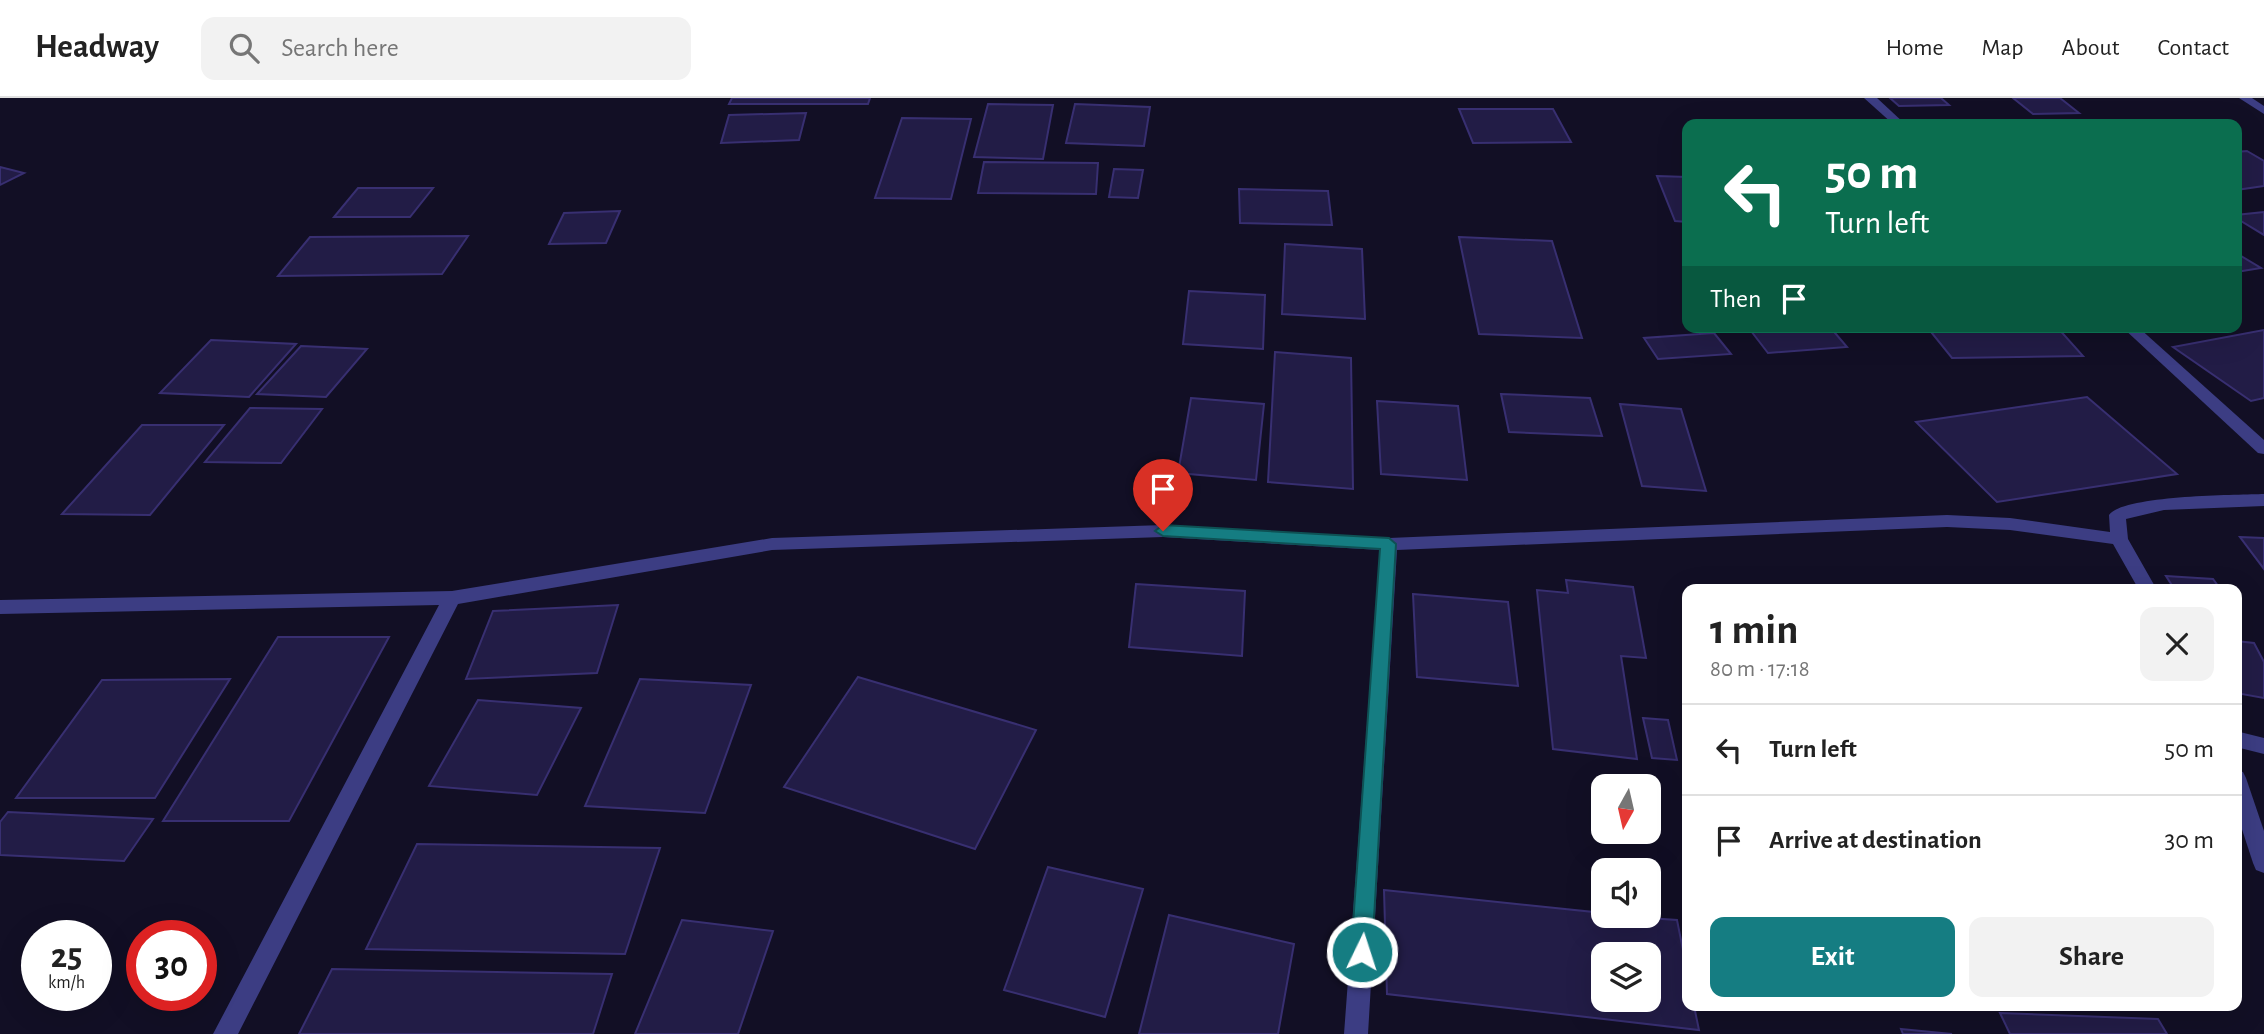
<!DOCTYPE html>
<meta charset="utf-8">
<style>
body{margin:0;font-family:"Alegreya Sans",sans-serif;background:#f2f2f2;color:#222;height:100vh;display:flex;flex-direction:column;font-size:26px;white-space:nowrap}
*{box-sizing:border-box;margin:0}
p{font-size:23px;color:#767676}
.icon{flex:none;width:38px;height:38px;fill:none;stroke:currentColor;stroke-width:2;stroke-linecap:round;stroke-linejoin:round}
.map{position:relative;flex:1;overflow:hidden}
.details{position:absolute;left:1682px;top:486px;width:560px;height:427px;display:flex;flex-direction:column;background:#fff;border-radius:14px;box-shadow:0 7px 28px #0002}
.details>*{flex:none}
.hud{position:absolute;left:1682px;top:21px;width:560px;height:214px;border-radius:14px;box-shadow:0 7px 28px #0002;background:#0b6e4f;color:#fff;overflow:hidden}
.needle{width:46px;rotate:188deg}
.buttons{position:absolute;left:1591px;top:676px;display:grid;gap:14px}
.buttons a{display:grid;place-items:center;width:70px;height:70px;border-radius:14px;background:#fff;box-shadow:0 7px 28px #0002;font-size:35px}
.speed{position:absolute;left:21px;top:822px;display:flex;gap:14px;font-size:35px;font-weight:700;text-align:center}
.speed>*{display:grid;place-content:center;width:91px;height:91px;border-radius:50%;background:#fff;box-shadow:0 7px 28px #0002;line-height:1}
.speed small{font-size:18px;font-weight:400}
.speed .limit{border:10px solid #d22;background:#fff;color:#111}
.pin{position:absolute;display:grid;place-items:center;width:60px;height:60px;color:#fff;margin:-72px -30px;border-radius:50% 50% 50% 0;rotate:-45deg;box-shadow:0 0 7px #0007}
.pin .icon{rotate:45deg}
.me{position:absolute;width:77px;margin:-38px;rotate:4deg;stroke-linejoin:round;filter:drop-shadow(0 0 5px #0008)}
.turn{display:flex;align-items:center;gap:24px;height:147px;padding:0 28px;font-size:32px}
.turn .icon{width:91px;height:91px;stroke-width:2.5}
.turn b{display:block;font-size:49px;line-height:60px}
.then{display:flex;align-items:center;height:66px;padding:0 28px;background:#0003;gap:14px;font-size:26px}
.round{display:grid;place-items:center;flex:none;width:74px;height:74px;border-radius:14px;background:#f2f2f2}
.overview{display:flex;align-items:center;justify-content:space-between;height:119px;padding:0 28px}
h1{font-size:42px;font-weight:600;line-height:52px}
.primary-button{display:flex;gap:14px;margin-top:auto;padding:14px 28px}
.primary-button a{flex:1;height:80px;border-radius:14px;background:#157d82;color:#fff;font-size:28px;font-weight:600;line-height:80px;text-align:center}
.primary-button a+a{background:#f2f2f2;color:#222}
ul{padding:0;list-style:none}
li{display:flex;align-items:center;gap:21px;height:91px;padding:0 28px;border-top:2px solid #e0e0e0}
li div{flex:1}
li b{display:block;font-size:26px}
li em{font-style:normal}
header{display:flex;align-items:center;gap:42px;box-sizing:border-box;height:98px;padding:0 35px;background:#fff;border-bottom:2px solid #e0e0e0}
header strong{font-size:33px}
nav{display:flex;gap:38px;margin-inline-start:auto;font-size:24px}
.search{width:490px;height:63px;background:#f2f2f2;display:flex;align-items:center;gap:18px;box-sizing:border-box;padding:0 24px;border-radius:14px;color:#767676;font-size:26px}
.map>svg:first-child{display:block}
.building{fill:#221c46;stroke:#382f71;stroke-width:2;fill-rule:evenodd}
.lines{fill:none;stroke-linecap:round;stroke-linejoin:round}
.street{fill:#3c3d83;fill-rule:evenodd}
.route{fill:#157d82;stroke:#0e5154;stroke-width:2}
</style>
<header>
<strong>Headway</strong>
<div class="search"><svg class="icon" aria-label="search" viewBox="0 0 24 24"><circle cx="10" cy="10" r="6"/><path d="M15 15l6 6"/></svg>Search here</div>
<nav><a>Home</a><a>Map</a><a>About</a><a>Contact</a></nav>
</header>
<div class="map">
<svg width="2264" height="936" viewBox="0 0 2264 936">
<rect width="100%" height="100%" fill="#120f25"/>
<g class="building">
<polygon points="732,0 870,0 868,6 729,6"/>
<polygon points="1890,0 1941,0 1949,7 1899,8"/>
<polygon points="2013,0 2060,0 2079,15 2033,16"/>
<polygon points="988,6 1053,7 1043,61 974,59"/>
<polygon points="1075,6 1150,9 1144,48 1066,45"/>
<polygon points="1459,11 1553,11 1571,44 1473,45"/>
<polygon points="806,15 799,42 721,45 729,17"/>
<polygon points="902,20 971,21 951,101 875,100"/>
<polygon points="1799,23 1802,26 1713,26"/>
<polygon points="2247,53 2264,63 2264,88 2236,92 2236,54"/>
<polygon points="984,64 1098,65 1096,96 978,95"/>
<polygon points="0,69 24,75 0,87"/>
<polygon points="1114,71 1143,72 1138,100 1109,99"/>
<polygon points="1657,78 1687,79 1687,124 1675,123"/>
<polygon points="358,90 433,90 410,119 334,119"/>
<polygon points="1239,91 1328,93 1332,127 1240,125"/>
<polygon points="620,113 606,145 549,146 564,115"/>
<polygon points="2264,114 2264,137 2236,120 2236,117"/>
<polygon points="468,138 442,176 278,178 310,139"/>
<polygon points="1459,139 1552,143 1582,240 1479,236"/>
<polygon points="1285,146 1362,151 1365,221 1282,216"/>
<polygon points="2236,155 2261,170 2236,174"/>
<polygon points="1189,193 1265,197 1263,251 1183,246"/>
<polygon points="1748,229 1830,229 1847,249 1768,255"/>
<polygon points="1927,229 2057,229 2083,258 1952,260"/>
<polygon points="2264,232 2264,300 2251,303 2173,249"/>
<polygon points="1714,235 1731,256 1658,261 1644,240"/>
<polygon points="211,242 296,246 249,299 160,295"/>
<polygon points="301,248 367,251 326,299 257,296"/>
<polygon points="1275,254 1351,260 1353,391 1268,384"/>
<polygon points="1501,296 1590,300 1602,338 1509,334"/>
<polygon points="2087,299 2177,376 1997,404 1916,324"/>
<polygon points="1191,300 1264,306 1256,382 1178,375"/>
<polygon points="1377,303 1458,308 1467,382 1381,376"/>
<polygon points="1620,306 1681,311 1706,393 1642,388"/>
<polygon points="250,310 322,311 281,365 205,364"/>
<polygon points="142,327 224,327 150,417 62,416"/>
<polygon points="2240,439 2264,440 2264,471"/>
<polygon points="2166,478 2213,481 2221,492 2175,492"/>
<polygon points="1566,482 1633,489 1646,560 1621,558 1637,661 1553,651 1537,492 1568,495"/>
<polygon points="1136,486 1245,493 1242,558 1129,549"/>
<polygon points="1413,496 1508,504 1518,588 1417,579"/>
<polygon points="618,507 597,575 466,581 493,513"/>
<polygon points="278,539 389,539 289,723 163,723"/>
<polygon points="2236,543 2254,545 2264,564 2264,600 2236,595"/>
<polygon points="858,579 1036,632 975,751 784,689"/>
<polygon points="230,581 155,700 16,700 102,582"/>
<polygon points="640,581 751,587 705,715 585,708"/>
<polygon points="478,602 581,610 537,697 429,688"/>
<polygon points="1643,620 1668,622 1677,662 1652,660"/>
<polygon points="8,714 153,721 124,763 0,757 0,724"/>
<polygon points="417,746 660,750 625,856 366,851"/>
<polygon points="1048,769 1143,791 1105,919 1004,892"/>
<path d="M1384,792L1603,815V817L1677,822L1687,872V908H1694L1699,932L1387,896ZM1603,856H1648V901H1603Z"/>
<polygon points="1169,817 1294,846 1278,936 1139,936"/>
<polygon points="682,822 773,833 738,936 635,936"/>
<polygon points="332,871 612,876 593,936 299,936"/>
<polygon points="2000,915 2158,921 2167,936 2010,936"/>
<polygon points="1901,931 1952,936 1903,936"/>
</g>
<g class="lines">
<g class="street">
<polygon points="1864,0 1877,0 1905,26 1893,26"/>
<polygon points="2239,0 2252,0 2264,8 2264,16"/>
<polygon points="2122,229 2138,229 2264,342 2264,356 2258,355"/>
<path d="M2264,396V408L2164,412L2126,421L2128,441L2157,492H2139L2113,446L2010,432L1947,429L1397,452L1368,936H1344L1380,452L1163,439L772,452L458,506L238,936H213L439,507L0,516V502L452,493L772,440L1163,427L1389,440L1947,417L2010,420L2110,434L2109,417C2123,397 2236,397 2264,396Z"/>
<polygon points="2236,633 2264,640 2264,656 2236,649"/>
<polygon points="2236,672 2243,674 2246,680 2264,733 2264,775 2256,772 2253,765 2236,713"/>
</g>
</g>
<polygon class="route" points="1163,427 1389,440 1396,446 1372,854 1369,861 1362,864 1354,861 1351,854 1380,451 1163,438 1155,433"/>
</svg>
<div class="buttons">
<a><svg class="needle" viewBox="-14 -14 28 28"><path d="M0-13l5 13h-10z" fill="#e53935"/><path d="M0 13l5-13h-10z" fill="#767676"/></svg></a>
<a><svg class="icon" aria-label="sound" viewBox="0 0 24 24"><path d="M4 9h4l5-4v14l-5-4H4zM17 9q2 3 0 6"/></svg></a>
<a><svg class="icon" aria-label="layers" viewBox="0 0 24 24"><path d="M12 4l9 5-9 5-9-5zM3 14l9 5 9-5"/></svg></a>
</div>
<div class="speed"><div>25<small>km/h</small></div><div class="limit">30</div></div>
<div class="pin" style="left:1163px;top:433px;background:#d93025"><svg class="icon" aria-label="arrive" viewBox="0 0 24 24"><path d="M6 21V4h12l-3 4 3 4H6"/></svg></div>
<svg class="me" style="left:1362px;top:854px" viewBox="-20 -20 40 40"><circle r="17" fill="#157d82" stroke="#fff" stroke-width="3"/><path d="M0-11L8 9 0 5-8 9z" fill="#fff"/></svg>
<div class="hud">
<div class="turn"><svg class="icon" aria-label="left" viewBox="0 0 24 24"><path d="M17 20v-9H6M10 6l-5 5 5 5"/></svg><div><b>50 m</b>Turn left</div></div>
<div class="then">Then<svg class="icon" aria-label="arrive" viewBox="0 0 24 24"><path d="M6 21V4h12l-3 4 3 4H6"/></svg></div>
</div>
<section class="details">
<div class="overview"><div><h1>1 min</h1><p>80 m · 17:18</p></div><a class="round"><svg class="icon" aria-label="close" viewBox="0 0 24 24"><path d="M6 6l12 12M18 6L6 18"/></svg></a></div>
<ul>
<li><svg class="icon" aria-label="left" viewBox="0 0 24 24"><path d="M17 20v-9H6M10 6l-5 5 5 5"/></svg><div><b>Turn left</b></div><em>50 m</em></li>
<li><svg class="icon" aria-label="arrive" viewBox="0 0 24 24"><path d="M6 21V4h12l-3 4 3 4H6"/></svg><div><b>Arrive at destination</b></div><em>30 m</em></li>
</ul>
<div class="primary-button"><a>Exit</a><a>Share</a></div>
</section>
</div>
